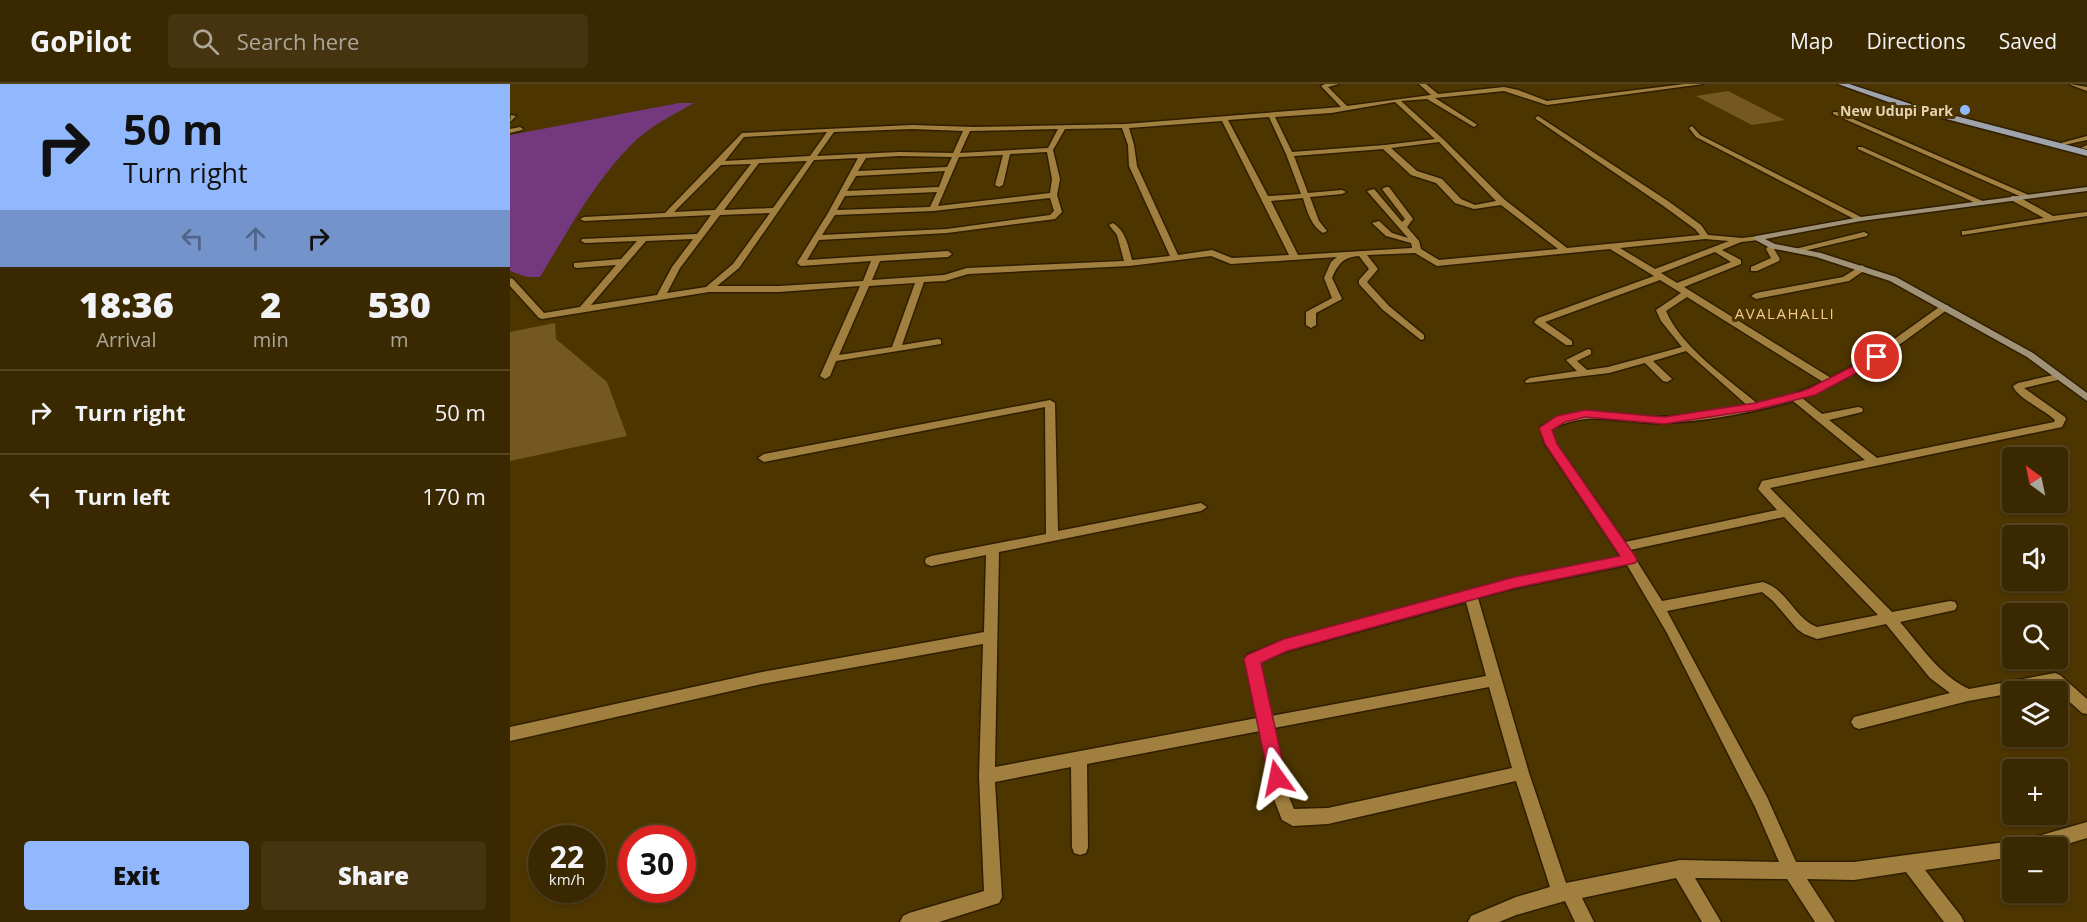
<!DOCTYPE html>
<meta charset="utf-8">
<style>
body{margin:0;font-family:"Open Sans",sans-serif;background:#45340f;color:#f1f3f6;height:100vh;display:flex;flex-direction:column;font-size:22px;white-space:nowrap}
*{box-sizing:border-box;margin:0}
p{font-size:20px;color:#aba699}
.icon{flex:none;width:33px;height:33px;fill:none;stroke:currentColor;stroke-width:2;stroke-linecap:round;stroke-linejoin:round}
.map{position:relative;flex:1;overflow:hidden}
.side{display:flex;flex-direction:column;background:#3a2800;width:510px}
.side>*{flex:none}
.top-card{background:#91b8fd;color:#111;overflow:hidden}
.needle{width:39px;rotate:327deg}
.buttons{position:absolute;left:1492px;top:363px;display:grid;gap:12px}
.buttons a{display:grid;place-items:center;width:66px;height:66px;border-radius:6px;background:#3a2800;box-shadow:0 2px 4px #0004,0 0 0 2px #544422;font-size:30px}
.speed{position:absolute;left:18px;top:741px;display:flex;gap:12px;font-size:30px;font-weight:700;text-align:center}
.speed>*{display:grid;place-content:center;width:78px;height:78px;border-radius:50%;background:#3a2800;box-shadow:0 2px 4px #0004,0 0 0 2px #544422;line-height:1}
.speed small{font-size:15px;font-weight:400}
.speed .limit{border:9px solid #d22;background:#fff;color:#111}
.pin{position:absolute;display:grid;place-items:center;width:51px;height:51px;color:#fff;margin:-26px;border:3px solid #fff;border-radius:50%;box-shadow:0 2px 6px #0007}
.me{position:absolute;width:66px;margin:-33px;rotate:348deg;stroke-linejoin:round;filter:drop-shadow(0 0 4px #0008)}
.turn{display:flex;align-items:center;gap:21px;height:126px;padding:0 24px;font-size:27px}
.turn .icon{width:78px;height:78px;stroke-width:2.5}
.turn b{display:block;font-size:42px;line-height:51px}
.lanes{display:flex;align-items:center;height:57px;padding:0 24px;background:#0003;justify-content:center;gap:30px;direction:ltr}
.lanes .off{opacity:.35}
.eta{display:flex;justify-content:space-evenly;align-items:center;height:102px;text-align:center}
.eta b{font-size:36px;font-weight:800;line-height:42px}
.action{display:flex;gap:12px;margin-top:auto;padding:12px 24px}
.action a{flex:1;height:69px;border-radius:6px;background:#91b8fd;color:#111;font-size:24px;font-weight:800;line-height:69px;text-align:center}
.action a+a{background:#45340f;color:#f1f3f6}
ul{padding:0;list-style:none}
li{display:flex;align-items:center;gap:18px;height:84px;padding:0 24px;border-top:2px solid #544422}
li div{flex:1}
li b{display:block;font-size:22px}
li em{font-style:normal}
header{display:flex;align-items:center;gap:36px;box-sizing:border-box;height:84px;padding:0 30px;background:#3a2800;border-bottom:2px solid #544422}
header strong{font-size:28px}
nav{display:flex;gap:33px;margin-inline-start:auto;font-size:21px}
.search{width:420px;height:54px;background:#45340f;display:flex;align-items:center;gap:15px;box-sizing:border-box;padding:0 21px;border-radius:6px;color:#aba699;font-size:22px}
main{display:flex;flex:1;min-height:0}
.map>svg:first-child{display:block}
.green{fill:#745821}
.water{fill:#73387d}
.lines{fill:none;stroke-linecap:round;stroke-linejoin:round}
.street-casing{stroke:#2f1e00;stroke-width:3}
.secondary-casing{stroke:#2f1e00;stroke-width:3}
.primary-casing{stroke:#2f1e00;stroke-width:3}
.street{fill:#a17f3f;fill-rule:evenodd}
.secondary{fill:#a09276;fill-rule:evenodd}
.primary{fill:#9fa4ac;fill-rule:evenodd}
.route{fill:#e11d48;stroke:#92132f;stroke-width:1.5}
.poi-dot{fill:#91b8fd;stroke:#4d3500;stroke-width:2}
.labels{text-anchor:middle;dominant-baseline:central;stroke-width:6;stroke-linejoin:round;paint-order:stroke}
.far-poi-label{font-size:14px;font-weight:bold;fill:#e6d4b5;stroke:#4d3500;text-anchor:end}
.far-quarter-label{font-size:15px;letter-spacing:1.5px;fill:#f1cc8c;stroke:#4d3500}
</style>
<header>
<strong>GoPilot</strong>
<div class="search"><svg class="icon" aria-label="search" viewBox="0 0 24 24"><circle cx="10" cy="10" r="6"/><path d="M15 15l6 6"/></svg>Search here</div>
<nav><a>Map</a><a>Directions</a><a>Saved</a></nav>
</header>
<main>
<section class="side">
<div class="top-card">
<div class="turn"><svg class="icon" aria-label="right" viewBox="0 0 24 24"><path d="M7 20v-9h11M14 6l5 5-5 5"/></svg><div><b>50 m</b>Turn right</div></div>
<div class="lanes"><svg class="icon off" aria-label="left" viewBox="0 0 24 24"><path d="M17 20v-9H6M10 6l-5 5 5 5"/></svg><svg class="icon off" aria-label="ahead" viewBox="0 0 24 24"><path d="M12 20V5M6 11l6-6 6 6"/></svg><svg class="icon" aria-label="right" viewBox="0 0 24 24"><path d="M7 20v-9h11M14 6l5 5-5 5"/></svg></div>
</div>
<div class="eta">
<div><b>18:36</b><p>Arrival</p></div>
<div><b>2</b><p>min</p></div>
<div><b>530</b><p>m</p></div>
</div>
<ul>
<li><svg class="icon" aria-label="right" viewBox="0 0 24 24"><path d="M7 20v-9h11M14 6l5 5-5 5"/></svg><div><b>Turn right</b></div><em>50 m</em></li>
<li><svg class="icon" aria-label="left" viewBox="0 0 24 24"><path d="M17 20v-9H6M10 6l-5 5 5 5"/></svg><div><b>Turn left</b></div><em>170 m</em></li>
</ul>
<div class="action"><a>Exit</a><a>Share</a></div>
</section>
<div class="map">
<svg width="1577" height="838" viewBox="0 0 1577 838">
<rect width="100%" height="100%" fill="#4d3500"/>
<g class="green">
<polygon points="1218,7 1275,36 1242,41 1186,12"/>
<polygon points="45,239 46,255 97,298 117,352 0,377 0,248"/>
</g>
<path class="water" d="M169,19H184C163,31 140,42 122,60C84,98 58,147 30,193H17L0,187V51Z"/>
<g class="lines">
<defs>
<g id="street">
<path d="M815,0H829L818,3L837,22L921,11L909,0H916L928,10L994,3L1008,6L1037,17L1175,0H1193L1037,21L994,7L925,14L966,40L967,41L964,43L917,15L891,17L933,55L995,116L1057,164L1190,151L1185,145L1152,121L1026,35L1025,34L1028,32L1158,117L1191,141L1198,151L1232,154L1249,152V156L1231,158L1212,166L1231,176V180L1174,203L1321,294L1362,271L1432,221H1438V225C1392,259 1346,295 1292,314L1312,330L1348,323L1352,324L1353,326L1352,328L1319,336L1367,374L1544,338L1545,336C1535,326 1507,314 1503,302L1508,299L1548,290L1552,291V295L1514,304L1555,333L1556,335L1552,343L1260,404L1382,528L1440,517L1445,518L1447,522L1445,526L1390,538C1411,562 1429,591 1459,605L1545,589L1550,591L1577,615V630L1572,629L1542,602L1458,617L1349,645L1344,643L1341,638L1344,633L1440,609L1420,594L1376,540L1307,555L1294,550L1287,545L1263,517L1252,508L1157,527L1257,713L1286,778H1344L1503,757L1507,758L1577,738V754L1544,764H1503V773L1415,786L1451,832L1454,838H1434L1396,788L1344,796L1297,795L1325,838H1305L1277,795L1185,794L1211,838H1192L1166,794L1072,814L1084,838H1065L1055,817L1006,831L989,838H958L961,832L1006,813L1040,803L1006,697L818,740L783,742L772,736L763,713L750,647L577,680L578,763L576,769L570,771L564,769L562,763L561,683L485,698L492,813L489,819L429,838H390L393,832L399,829L474,807L469,692L473,560L252,600L0,657V643L252,588L474,548L476,471L421,482L416,480L415,477L416,474L421,472L536,450L535,323L254,378L248,374L254,370L540,316L545,319L548,447L691,419L697,423L691,427L489,468L485,683L747,634L735,575L737,571L774,556L1005,494L1111,473L1035,360L1030,344L1031,342C1079,319 1093,332 1140,333C1173,333 1206,328 1238,322L1176,267L1143,277L1162,295L1157,298L1153,297L1135,279L1099,289L1016,299L1015,297L1020,294L1067,287L1056,276L1078,265L1081,266V270L1067,277L1077,286L1098,283L1172,263L1151,237L1146,226L1171,209L1150,196L1035,238L1062,257V261H1056L1026,240L1024,238L1028,234L1144,192L1100,165L927,182L905,169L857,171L868,185L857,198L879,222L914,251V255L911,256L873,226L849,200V196L859,185L849,172C833,173 828,180 822,194L832,215L806,229V241L801,244L796,241V228L822,214L814,194L821,178L827,173L721,180L701,172L619,182L458,190L435,197L414,198L392,261L428,255L431,256V260L326,277L320,292L315,295L310,292L350,202L269,208H199L32,235L29,234L0,202V194L3,195L34,229L70,223L106,181L67,184L64,183V179L111,175L127,157L75,159L71,157L72,155L187,150L201,131L74,137L70,135L74,133L155,129L232,49L402,41L464,43L615,40L831,23L811,2ZM885,18L925,55L875,61L782,68L765,33L821,29ZM759,33L776,70L791,110L758,112L718,36ZM712,37L779,171L722,174L702,166L668,171L627,82L624,61L619,44ZM612,44L618,61L619,82L660,172L622,176C618,162 616,147 603,139L599,141L607,151L614,177L457,184L434,191L362,196L370,177L438,173L442,170L438,167L297,176L309,156L437,149L545,135L552,128L547,111L550,95L543,66L555,45ZM402,45L453,47L443,69L389,68L307,72L324,48ZM548,45L538,64L450,69L460,47ZM317,48L300,72L215,77L234,53ZM929,58L986,117L965,121L951,115L932,95L907,87L881,64ZM873,65L901,91L926,99L945,119L964,125L991,121L1048,165L929,176L911,165L909,157L897,143L903,135L879,103H876L872,105L895,135L892,138L864,105L857,107L898,154L882,149L869,137L862,139L876,152L901,159L902,164L788,171L761,117L793,114C797,127 801,142 813,149L817,147L809,137L800,113L832,110L836,108L832,106L798,109L784,72ZM537,68L542,95L540,109L428,122L449,73L493,71L485,101L489,103L493,101L500,70ZM389,72L442,73L437,83L348,87L356,74ZM348,74L318,129L287,179L291,182L361,177L353,197L269,202H207L229,184L304,76ZM297,77L263,124L214,126L249,79ZM241,80L205,126L164,128L211,81ZM435,87L429,103L337,107L346,92ZM427,108L420,123L327,126L335,112ZM540,114L544,127L540,131L437,145L312,151L325,131L423,127ZM260,129L223,180L196,203L157,209L170,184L210,131ZM183,155L162,183L147,211L81,221L136,157ZM1195,155L1219,157L1145,185L1110,164ZM1205,168L1221,178L1167,199L1151,189ZM405,199L382,263L329,271L359,202ZM1177,213L1313,298L1279,312L1248,320C1218,295 1171,263 1156,227ZM1283,317L1355,376L1252,397L1248,405L1267,426L1115,458L1046,360L1041,345C1085,324 1110,341 1155,339C1198,337 1241,329 1283,317ZM1274,433L1368,531L1307,543C1284,534 1278,506 1253,498L1152,517L1120,466ZM1117,481L1157,549L1245,723L1269,778L1170,776L1056,799L1019,689L968,514L1005,504ZM956,518L976,592L761,632L750,578L777,567ZM979,603L1002,684L818,724L784,725L779,713L764,644Z"/>
<polygon points="1560,0 1577,3 1577,7 1561,1"/>
<polygon points="1323,28 1327,28 1521,112 1514,114 1323,30"/>
<polygon points="1,31 6,32 0,38"/>
<polygon points="1182,42 1190,51 1355,135 1348,137 1186,53 1179,44"/>
<polygon points="10,43 13,45 12,46 0,49 0,45"/>
<polygon points="1577,52 1577,56 1554,61 1551,59"/>
<polygon points="1577,61 1577,65 1571,64"/>
<polygon points="1348,63 1352,63 1477,119 1470,121 1348,65"/>
<polygon points="1501,112 1507,112 1543,132 1577,128 1577,132 1452,151 1452,147 1455,147 1534,134 1501,116"/>
<polygon points="1354,148 1358,150 1357,152 1285,169 1281,166"/>
<polygon points="1260,160 1267,162 1264,165 1270,175 1269,177 1247,187 1241,187 1241,183 1261,174 1256,165"/>
<polygon points="1352,181 1356,184 1355,186 1339,197 1246,215 1241,212 1246,209 1333,193"/>
</g>
<polygon id="secondary" points="1577,103 1577,107 1351,137 1255,155 1265,160 1311,169 1386,193 1523,269 1577,309 1577,317 1517,273 1380,197 1306,173 1260,164 1242,154 1246,152 1351,133"/>
<polygon id="primary" points="1328,0 1339,0 1404,21 1577,66 1577,72 1398,25"/>
</defs>
<use href="#street" class="street-casing"/>
<use href="#secondary" class="secondary-casing"/>
<use href="#primary" class="primary-casing"/>
<use href="#street" class="street"/>
<use href="#secondary" class="secondary"/>
<use href="#primary" class="primary"/>
</g>
<polygon class="route" points="1367,270 1371,271 1371,276 1305,311 1245,326 1154,340 1075,333 1055,338 1042,346 1047,360 1125,472 1127,476 1125,479 1005,504 777,567 751,579 776,694 773,700 767,703 760,700 734,575 737,571 774,555 1005,493 1110,472 1035,360 1029,344 1047,332 1075,326 1154,333 1245,319 1296,306"/>
<circle class="poi-dot" cx="1455" cy="26" r="6"/>
<g class="labels">
<g class="far-poi-label">
<text x="1443" y="26">New Udupi Park</text>
</g>
<g class="far-quarter-label">
<text x="1275" y="229">AVALAHALLI</text>
</g>
</g>
</svg>
<div class="buttons">
<a><svg class="needle" viewBox="-14 -14 28 28"><path d="M0-13l5 13h-10z" fill="#e53935"/><path d="M0 13l5-13h-10z" fill="#aba699"/></svg></a>
<a><svg class="icon" aria-label="sound" viewBox="0 0 24 24"><path d="M4 9h4l5-4v14l-5-4H4zM17 9q2 3 0 6"/></svg></a>
<a><svg class="icon" aria-label="search" viewBox="0 0 24 24"><circle cx="10" cy="10" r="6"/><path d="M15 15l6 6"/></svg></a>
<a><svg class="icon" aria-label="layers" viewBox="0 0 24 24"><path d="M12 4l9 5-9 5-9-5zM3 14l9 5 9-5"/></svg></a>
<a>+</a>
<a>−</a>
</div>
<div class="speed"><div>22<small>km/h</small></div><div class="limit">30</div></div>
<div class="pin" style="left:1367px;top:273px;background:#d93025"><svg class="icon" aria-label="arrive" viewBox="0 0 24 24"><path d="M6 21V4h12l-3 4 3 4H6"/></svg></div>
<svg class="me" style="left:767px;top:694px" viewBox="-20 -20 40 40"><path d="M0-17L14 15 0 8-14 15z" fill="#e11d48" stroke="#fff" stroke-width="4"/></svg>
</div>
</main>
